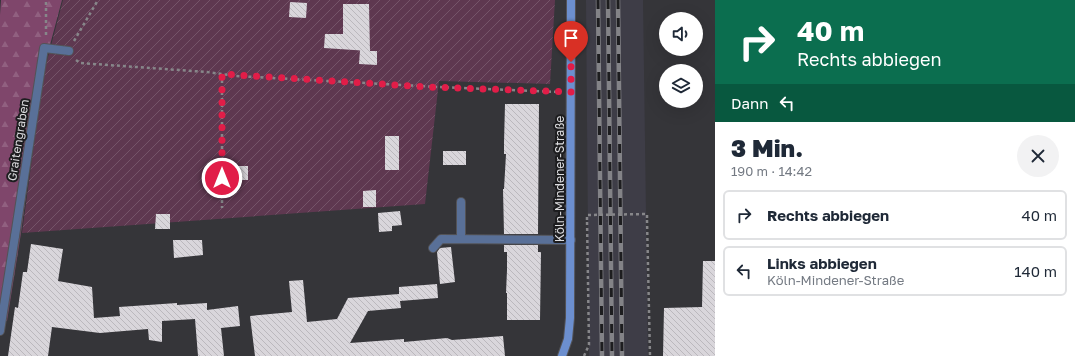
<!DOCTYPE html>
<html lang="de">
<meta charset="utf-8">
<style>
body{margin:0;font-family:"Golos Text",sans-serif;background:#f2f2f3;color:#1f2937;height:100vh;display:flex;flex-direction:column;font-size:15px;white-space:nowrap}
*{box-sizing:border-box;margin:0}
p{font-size:13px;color:#747a83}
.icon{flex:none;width:22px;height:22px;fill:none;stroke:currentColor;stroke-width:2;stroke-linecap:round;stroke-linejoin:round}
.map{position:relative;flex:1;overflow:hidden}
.details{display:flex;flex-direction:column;background:#fff;width:360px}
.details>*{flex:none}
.banner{background:#0b6e4f;color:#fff;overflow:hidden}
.buttons{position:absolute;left:659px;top:12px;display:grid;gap:8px}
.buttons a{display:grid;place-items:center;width:44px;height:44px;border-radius:50%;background:#fff;box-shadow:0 4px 16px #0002;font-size:20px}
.pin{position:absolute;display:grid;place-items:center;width:34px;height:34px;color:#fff;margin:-41px -17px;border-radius:50% 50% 50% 0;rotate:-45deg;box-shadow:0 0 4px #0007}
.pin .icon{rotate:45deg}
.me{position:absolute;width:44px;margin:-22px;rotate:0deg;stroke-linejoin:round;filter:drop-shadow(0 0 3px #0008)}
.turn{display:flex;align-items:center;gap:14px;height:84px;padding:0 16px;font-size:18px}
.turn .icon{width:52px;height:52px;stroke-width:2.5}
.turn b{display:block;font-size:28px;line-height:34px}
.then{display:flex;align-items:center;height:38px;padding:0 16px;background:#0003;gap:8px;font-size:15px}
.round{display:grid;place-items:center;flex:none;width:42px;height:42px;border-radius:21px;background:#f2f2f3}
.headline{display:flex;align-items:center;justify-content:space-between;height:68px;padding:0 16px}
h1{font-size:24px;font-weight:800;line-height:30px}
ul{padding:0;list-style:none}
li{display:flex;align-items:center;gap:12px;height:50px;margin:0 8px 6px;padding:0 8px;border:2px solid #e0e1e3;border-radius:6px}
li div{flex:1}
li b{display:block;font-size:15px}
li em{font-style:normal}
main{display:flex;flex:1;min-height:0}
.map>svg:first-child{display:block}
.built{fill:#3e3d47}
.forest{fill:url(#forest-firs)}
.garden{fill:url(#garden-furrows)}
.building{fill:url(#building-back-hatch)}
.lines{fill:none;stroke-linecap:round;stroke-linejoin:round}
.lane-casing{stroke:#535357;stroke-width:10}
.street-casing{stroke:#535357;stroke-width:10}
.secondary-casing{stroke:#535357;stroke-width:10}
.path{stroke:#87878a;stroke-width:2.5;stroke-dasharray:3 3;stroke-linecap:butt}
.lane{stroke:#597098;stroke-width:8}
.street{stroke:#597098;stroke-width:8}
.secondary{stroke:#6c8fcf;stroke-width:8}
.rail-casing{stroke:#838387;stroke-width:4.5}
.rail{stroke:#1d1d1f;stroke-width:3;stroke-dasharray:9;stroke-linecap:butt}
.path-bridge{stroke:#87878a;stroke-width:2.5;stroke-dasharray:3 3;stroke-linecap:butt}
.route{stroke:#e11d48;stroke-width:7;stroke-dasharray:0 12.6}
.labels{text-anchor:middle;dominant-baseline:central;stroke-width:4;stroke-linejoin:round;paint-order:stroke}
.street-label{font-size:12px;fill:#dddde0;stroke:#1d1d1f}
</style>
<main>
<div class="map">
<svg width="715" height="356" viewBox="0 0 715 356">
<defs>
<pattern id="forest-firs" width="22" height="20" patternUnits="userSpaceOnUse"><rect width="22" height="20" fill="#7f466b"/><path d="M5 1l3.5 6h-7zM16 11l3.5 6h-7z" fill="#916080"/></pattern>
<pattern id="garden-furrows" width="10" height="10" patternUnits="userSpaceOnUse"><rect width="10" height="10" fill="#5e3850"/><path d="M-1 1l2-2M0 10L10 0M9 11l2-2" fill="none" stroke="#755469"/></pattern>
<pattern id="building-back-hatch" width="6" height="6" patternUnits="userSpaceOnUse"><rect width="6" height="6" fill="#d9d6db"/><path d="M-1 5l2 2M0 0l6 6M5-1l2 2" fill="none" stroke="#bbb8bd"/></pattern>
</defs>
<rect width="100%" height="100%" fill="#353539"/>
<polygon class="built" points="586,0 643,0 648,356 589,356"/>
<polygon class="forest" points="1,0 62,0 42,75 21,233 7,321 0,320 0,15"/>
<polygon class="garden" points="63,0 555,0 550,84 439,81 425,204 22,233 43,76"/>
<g class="building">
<polygon points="290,2 307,3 306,18 289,17"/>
<polygon points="343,4 369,4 370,51 377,51 377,65 359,64 360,50 369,51 324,48 325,34 343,34"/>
<polygon points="505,104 539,104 538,234 504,234 503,189 504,189 506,154 504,154 504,143"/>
<rect x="385" y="136" width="14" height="34"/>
<rect x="443" y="151" width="23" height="14"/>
<polygon points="235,166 248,166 248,180 234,180"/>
<polygon points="376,190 376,207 363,207 363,191"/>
<polygon points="400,211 402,225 392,226 392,231 379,232 378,213"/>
<polygon points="156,214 170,214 170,229 155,229"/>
<polygon points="173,240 202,240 203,255 174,258"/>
<polygon points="31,244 63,249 58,281 92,287 94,318 120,316 119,307 177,303 177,305 207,303 207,310 238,306 240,326 221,328 224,356 198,356 195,319 162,321 162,342 149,340 148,329 100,333 52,327 48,356 8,356 15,307 18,308 23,272 27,272"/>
<polygon points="504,245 538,245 538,252 541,252 540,320 507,320 507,293 506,293 507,270 507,252 504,252"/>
<polygon points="451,247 455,282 440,284 437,252 440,248"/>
<polygon points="703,261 715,261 715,356 663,356 664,308 702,307"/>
<polygon points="303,280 307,322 337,319 348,298 399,294 399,287 437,284 438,298 400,301 401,308 368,311 350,343 404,339 404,342 447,338 452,340 503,336 505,356 255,356 250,316 292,312 289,281"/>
</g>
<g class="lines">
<defs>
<g id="lane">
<polyline points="461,202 461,239"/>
<polyline points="15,236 44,48 69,51"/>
<polyline points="433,248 441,239 571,240"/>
</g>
<polyline id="street" points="0,331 15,236"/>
<polyline id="secondary" points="562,356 568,339 570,318 571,0"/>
</defs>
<use href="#lane" class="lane-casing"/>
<use href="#street" class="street-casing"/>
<use href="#secondary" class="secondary-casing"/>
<g class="path">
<polyline points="46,35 46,0"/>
<polyline points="74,41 98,0"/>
<polyline points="76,60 80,63 207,72 236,76 439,87 559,92"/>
<polyline points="222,74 222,208"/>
<polyline points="647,220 650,356"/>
<polyline points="584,356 589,345 587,220"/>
</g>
<use href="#lane" class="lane"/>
<use href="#street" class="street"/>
<use href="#secondary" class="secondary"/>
<defs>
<g id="rail">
<polyline points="598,0 602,356"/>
<polyline points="608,0 612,356"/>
<polyline points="618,0 622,356"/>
</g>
</defs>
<use href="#rail" class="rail-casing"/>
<use href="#rail" class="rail"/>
<polyline class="path-bridge" points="587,220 587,215 647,214 647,220"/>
</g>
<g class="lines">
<polyline class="route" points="222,178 222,74 428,87 571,92 571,62"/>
</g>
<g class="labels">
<g class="street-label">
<text transform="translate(18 140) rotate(-81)">Graitengraben</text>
<text transform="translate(559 179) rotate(-90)">Köln-Mindener-Straße</text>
</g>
</g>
</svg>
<div class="buttons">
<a><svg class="icon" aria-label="sound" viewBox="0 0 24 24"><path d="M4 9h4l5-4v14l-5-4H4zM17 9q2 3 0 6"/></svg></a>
<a><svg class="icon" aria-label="layers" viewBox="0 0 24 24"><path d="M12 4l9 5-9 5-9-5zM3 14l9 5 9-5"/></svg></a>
</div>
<div class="pin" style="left:571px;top:62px;background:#d93025"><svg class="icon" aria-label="arrive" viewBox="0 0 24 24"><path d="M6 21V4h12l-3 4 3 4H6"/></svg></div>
<svg class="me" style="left:222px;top:178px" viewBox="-20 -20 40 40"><circle r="17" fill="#e11d48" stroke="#fff" stroke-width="3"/><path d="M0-11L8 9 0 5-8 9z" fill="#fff"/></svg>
</div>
<section class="details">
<div class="banner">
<div class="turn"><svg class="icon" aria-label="right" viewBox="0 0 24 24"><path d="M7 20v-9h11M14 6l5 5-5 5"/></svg><div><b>40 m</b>Rechts abbiegen</div></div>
<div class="then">Dann<svg class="icon" aria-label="left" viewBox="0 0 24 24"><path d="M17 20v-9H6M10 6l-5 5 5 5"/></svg></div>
</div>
<div class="headline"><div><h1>3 Min.</h1><p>190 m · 14:42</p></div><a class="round"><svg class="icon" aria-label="close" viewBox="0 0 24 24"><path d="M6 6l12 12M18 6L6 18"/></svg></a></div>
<ul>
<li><svg class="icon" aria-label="right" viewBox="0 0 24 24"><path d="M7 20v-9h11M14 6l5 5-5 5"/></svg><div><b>Rechts abbiegen</b></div><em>40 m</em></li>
<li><svg class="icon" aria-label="left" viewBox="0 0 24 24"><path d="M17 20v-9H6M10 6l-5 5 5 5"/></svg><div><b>Links abbiegen</b><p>Köln-Mindener-Straße</p></div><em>140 m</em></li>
</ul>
</section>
</main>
